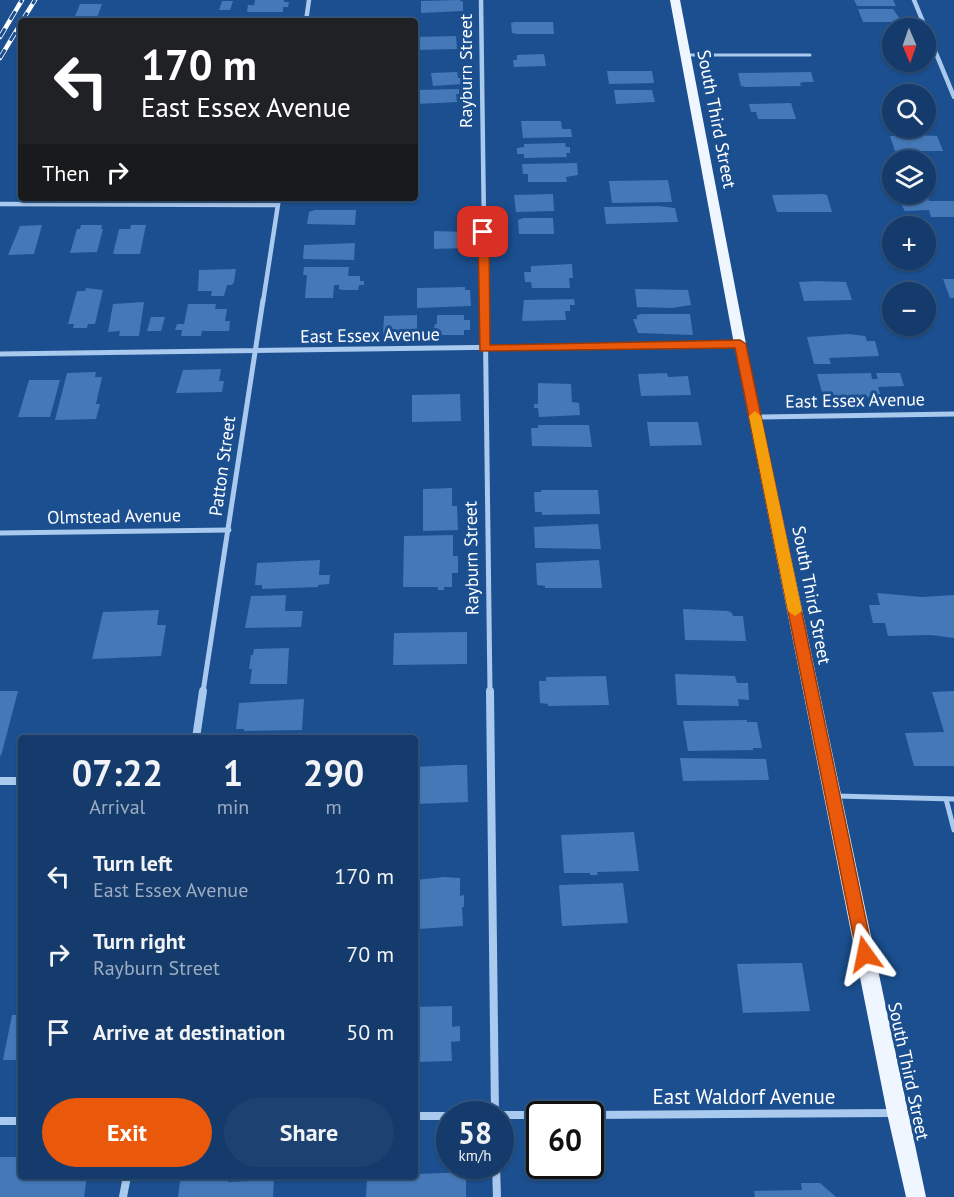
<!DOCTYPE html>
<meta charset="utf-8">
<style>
body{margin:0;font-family:"PT Sans",sans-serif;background:#1d4271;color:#f1f3f6;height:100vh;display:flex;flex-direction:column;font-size:22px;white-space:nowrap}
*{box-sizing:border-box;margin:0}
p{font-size:20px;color:#9dadc1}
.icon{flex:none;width:33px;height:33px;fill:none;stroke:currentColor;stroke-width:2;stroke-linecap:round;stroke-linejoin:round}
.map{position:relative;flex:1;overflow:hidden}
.panel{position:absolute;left:18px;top:735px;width:400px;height:444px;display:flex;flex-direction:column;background:#143b6b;border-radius:6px;box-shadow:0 2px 4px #0004,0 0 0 2px #33557e}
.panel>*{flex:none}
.hud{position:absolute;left:18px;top:18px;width:400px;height:183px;border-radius:6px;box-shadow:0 2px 4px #0004,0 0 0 2px #33557e;background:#202124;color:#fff;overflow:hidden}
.needle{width:39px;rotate:178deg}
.tools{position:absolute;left:882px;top:18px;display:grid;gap:12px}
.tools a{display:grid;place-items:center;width:54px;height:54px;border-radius:50%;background:#143b6b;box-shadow:0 2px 4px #0004,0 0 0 2px #33557e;font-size:30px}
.speed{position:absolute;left:436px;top:1101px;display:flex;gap:12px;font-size:30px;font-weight:700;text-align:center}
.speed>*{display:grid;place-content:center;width:78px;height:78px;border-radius:50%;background:#143b6b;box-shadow:0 2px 4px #0004,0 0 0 2px #33557e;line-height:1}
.speed small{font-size:15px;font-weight:400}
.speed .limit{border:3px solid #111;border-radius:9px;background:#fff;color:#111}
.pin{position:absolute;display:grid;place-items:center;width:51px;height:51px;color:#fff;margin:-26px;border-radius:12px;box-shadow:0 3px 9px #0006}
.me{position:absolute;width:66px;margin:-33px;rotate:348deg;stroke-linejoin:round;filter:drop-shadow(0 0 4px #0008)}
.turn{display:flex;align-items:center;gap:21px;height:126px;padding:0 24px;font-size:27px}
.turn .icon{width:78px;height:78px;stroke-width:2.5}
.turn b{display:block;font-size:42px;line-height:51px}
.then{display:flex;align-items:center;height:57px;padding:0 24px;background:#0003;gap:12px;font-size:22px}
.eta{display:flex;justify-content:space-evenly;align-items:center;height:102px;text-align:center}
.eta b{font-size:36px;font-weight:600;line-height:42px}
.action{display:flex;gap:12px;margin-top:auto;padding:12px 24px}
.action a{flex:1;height:69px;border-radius:36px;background:#ea580c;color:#fff;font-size:24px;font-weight:600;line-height:69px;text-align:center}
.action a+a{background:#1d4271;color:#f1f3f6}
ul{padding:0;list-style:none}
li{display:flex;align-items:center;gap:18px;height:78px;padding:0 24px}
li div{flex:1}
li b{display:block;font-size:22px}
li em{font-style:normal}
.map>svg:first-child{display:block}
.building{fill:#4478b7}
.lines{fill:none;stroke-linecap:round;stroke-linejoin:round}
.service-far1{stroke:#a9c9ee;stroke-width:3}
.service{stroke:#a9c9ee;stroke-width:5}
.minor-far2{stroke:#a9c9ee;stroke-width:4.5}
.minor-far1{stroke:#a9c9ee;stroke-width:5}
.minor{stroke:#a9c9ee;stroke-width:8}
.primary{fill:#f0f6ff;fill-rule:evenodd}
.rail-casing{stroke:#fff;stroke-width:4.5}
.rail{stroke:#1b4f8f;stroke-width:3;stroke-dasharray:10;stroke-linecap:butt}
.route{fill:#ea580c;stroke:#983908;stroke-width:1.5}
.slow{fill:#f59e0b}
.labels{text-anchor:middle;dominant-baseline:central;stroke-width:6;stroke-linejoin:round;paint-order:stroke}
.street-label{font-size:18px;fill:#fff;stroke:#1b4f8f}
.near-street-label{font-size:21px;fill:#fff;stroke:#1b4f8f}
</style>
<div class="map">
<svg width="954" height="1197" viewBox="0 0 954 1197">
<rect width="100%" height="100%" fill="#1b4f8f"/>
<g class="building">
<polygon points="255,0 284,0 284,2 289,2 288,7 283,7 283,12 247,12 248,5 254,5"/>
<polygon points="459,0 463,2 463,11 421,13 421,1"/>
<polygon points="854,0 893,0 896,6 857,6"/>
<polygon points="222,1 233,1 230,10 219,10"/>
<polygon points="80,4 102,4 96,21 73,21"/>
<polygon points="858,9 893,9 902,22 863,22"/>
<polygon points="515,22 553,22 554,34 517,34 512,33 511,23"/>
<polygon points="456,36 457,49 416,50 416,37"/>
<polygon points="544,54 546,66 514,67 513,60 517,60 517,55"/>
<polygon points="607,71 652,71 654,83 609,84"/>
<polygon points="457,72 458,78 462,78 463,84 433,86 431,73"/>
<polygon points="811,72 814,82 804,82 800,83 801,86 746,87 741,86 738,73"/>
<polygon points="459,89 459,94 456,94 457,102 417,104 416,90"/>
<polygon points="614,90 652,90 655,102 616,104"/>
<polygon points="791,103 796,119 758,119 756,112 751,112 749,104"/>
<polygon points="882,115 892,115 892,129 888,129"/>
<polygon points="521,121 561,121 562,129 571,129 572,137 523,138"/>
<polygon points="917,135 937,136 943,151 895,151 890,136"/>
<polygon points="565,143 566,147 570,147 570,153 566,153 567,157 524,158 524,154 517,154 517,148 524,147 524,144"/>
<polygon points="577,163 578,175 566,177 567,182 528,182 528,174 523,174 522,164"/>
<polygon points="668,180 672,202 612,203 609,181"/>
<polygon points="553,194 554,211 516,212 514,195"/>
<polygon points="823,194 827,195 832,212 777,212 772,195"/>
<polygon points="927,194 929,201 954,201 954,217 931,217 929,210 905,211 898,199 901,199 899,195"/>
<polygon points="658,206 675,208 678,222 606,224 604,207"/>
<polygon points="315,210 356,210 355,225 307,224 309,212"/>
<polygon points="523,218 553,218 554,234 519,234 518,220"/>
<polygon points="42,225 34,254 8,255 20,226"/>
<polygon points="81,225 102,225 101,229 103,229 97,252 70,253 77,229 80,229"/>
<polygon points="131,225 146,225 140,254 113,254 119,229 130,229"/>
<polygon points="434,231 468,232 468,239 463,239 464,248 434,249"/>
<polygon points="355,243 354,260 303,259 304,245"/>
<polygon points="572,264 573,278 569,278 570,288 532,288 531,282 525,282 524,272 531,272 531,266"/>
<polygon points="304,267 349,267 348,276 360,276 360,281 364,281 364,285 359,285 358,290 342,290 339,289 339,285 334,285 333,298 305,298 307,275 303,275"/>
<polygon points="236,269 234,282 232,285 227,285 224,296 211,296 212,291 198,291 199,270"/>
<polygon points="943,279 954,279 954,298 950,298"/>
<polygon points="816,281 846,282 852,300 804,301 799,282"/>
<polygon points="465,287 465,290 470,290 471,306 417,308 417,288"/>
<polygon points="86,288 103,290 95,324 88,324 87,328 73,328 74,324 68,324 77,291 85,291"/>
<polygon points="635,289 688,290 691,305 672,308 637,307"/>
<polygon points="574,299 575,305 570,305 570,311 565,311 566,320 522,321 524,300"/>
<polygon points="144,302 139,336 119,336 120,331 108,332 113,304"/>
<polygon points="188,304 216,304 215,309 227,309 225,321 230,321 229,331 202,331 201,336 181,336 182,330 175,330 177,324 184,324"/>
<polygon points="642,314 690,314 693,335 638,333 633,319 637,319 637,315"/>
<polygon points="417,315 417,333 383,334 384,316"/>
<polygon points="437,315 464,315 464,320 470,320 470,330 464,330 464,335 437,335 437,328 434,328 435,324 437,324"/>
<polygon points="151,317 165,317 161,331 147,331"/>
<polygon points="849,334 865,336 867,341 875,341 879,356 829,358 831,364 814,364 807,337"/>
<polygon points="221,369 219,381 224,381 222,392 176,393 183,370"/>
<polygon points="96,372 95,377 102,377 96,404 100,404 96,419 55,420 67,373"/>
<polygon points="667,373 668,377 688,376 691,395 641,396 638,374"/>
<polygon points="871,373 872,379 878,379 876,373 900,373 904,386 878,387 881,397 829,398 823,396 817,374"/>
<polygon points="29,380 60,380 50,417 18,417"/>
<polygon points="538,383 571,384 572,402 579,403 580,415 539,417 538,408 534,408 534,404 538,404"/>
<polygon points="460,394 461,421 412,422 412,395"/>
<polygon points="647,422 698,422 702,445 650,446"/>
<polygon points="538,425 589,425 592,447 532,446 531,428 538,428"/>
<polygon points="452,488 452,506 457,506 458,530 423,531 423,489"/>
<polygon points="541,490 598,490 600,514 542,515 542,512 535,512 534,492 541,492"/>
<polygon points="598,524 601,549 535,548 534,527"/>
<polygon points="453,535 453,556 458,556 458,573 452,573 452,587 444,587 444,590 438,590 438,587 403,587 404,536"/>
<polygon points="320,560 319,575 330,575 329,584 318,585 318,587 262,589 262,585 255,585 257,563"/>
<polygon points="599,560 602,588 545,588 545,586 537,585 536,563"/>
<polygon points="877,593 922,597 954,595 954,638 931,635 888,636 885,623 873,623 869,605 880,605"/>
<polygon points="286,595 285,611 303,611 301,627 245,628 251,596"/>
<polygon points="683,609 728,611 732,613 733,616 743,616 746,641 685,640"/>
<polygon points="159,610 157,625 166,625 161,656 92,659 103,612"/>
<polygon points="467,632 467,664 393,665 394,633"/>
<polygon points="289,648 287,684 250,684 252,669 249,669 251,655 253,655 254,649"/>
<polygon points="675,674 735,676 737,683 748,683 749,700 738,699 739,706 677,705"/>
<polygon points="606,676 609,705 548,706 548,704 540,703 539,681 546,681 546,677"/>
<polygon points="0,691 18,691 1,756 0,755"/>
<polygon points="954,691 954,766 914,766 905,733 944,732 932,692"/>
<polygon points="304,699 302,730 244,731 244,729 236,729 239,703"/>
<polygon points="747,720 747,722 757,722 762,748 753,748 753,750 688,751 683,721"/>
<polygon points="680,758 766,759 769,780 683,781"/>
<polygon points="454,765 467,765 468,802 416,804 416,767"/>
<polygon points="634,832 639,871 597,872 598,875 590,875 590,873 564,873 561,835"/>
<polygon points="444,877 460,878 460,896 464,895 464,907 462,907 463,926 419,929 416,880"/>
<polygon points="623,883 628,923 562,926 559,885"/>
<polygon points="802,963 810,1011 743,1013 737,964"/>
<polygon points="452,1006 452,1027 460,1026 460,1041 451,1042 452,1061 416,1062 416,1007"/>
<polygon points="12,1015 21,1015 21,1060 3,1060"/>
<polygon points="0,1157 21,1157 21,1176 87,1176 84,1197 0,1197"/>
<polygon points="466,1172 466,1197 366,1197 367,1176"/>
<polygon points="201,1176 228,1176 228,1182 274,1180 273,1197 178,1197 180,1181 200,1180"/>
<polygon points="801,1183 820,1183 836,1197 755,1197 754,1191 802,1190"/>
</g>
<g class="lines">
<polyline class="service-far1" points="687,55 810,55"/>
<g class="service">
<polyline points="836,796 954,799"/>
<polyline points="946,799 954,830"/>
</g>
<g class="minor-far2">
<polyline points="481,0 485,302"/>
<polyline points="914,0 954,97"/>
<polyline points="306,21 309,0"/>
<polyline points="0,204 278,205"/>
<polyline points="263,302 279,198"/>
</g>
<g class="minor-far1">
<polyline points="485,300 490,692"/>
<polyline points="0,354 740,344"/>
<polyline points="756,417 954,414"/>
<polyline points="0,533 229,530"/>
<polyline points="203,692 263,300"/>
</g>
<g class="minor">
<polyline points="490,691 495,1114"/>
<polyline points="196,738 203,691"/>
<polyline points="0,781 21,781"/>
<polyline points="501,1115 540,1115"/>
<polyline points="591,1115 893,1113"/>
<polyline points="416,1116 450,1116"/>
<polyline points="0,1121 21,1121"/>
<polyline points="496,1166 497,1197"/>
<polyline points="123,1197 127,1176"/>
</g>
<polygon class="primary" points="670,0 680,0 746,344 926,1197 906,1197 887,1113 734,344"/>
<defs>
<g id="rail">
<polyline points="22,21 35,0"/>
<polyline points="0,37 22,0"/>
<polyline points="0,58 21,23"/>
</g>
</defs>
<use href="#rail" class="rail-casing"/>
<use href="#rail" class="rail"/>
</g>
<polygon class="route" points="483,229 489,232 490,345 740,340 746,344 873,954 871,960 865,963 859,960 857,954 735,348 480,351 478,232"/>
<polygon class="slow" points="755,411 761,416 802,611 795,616 788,611 749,416"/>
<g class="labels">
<g class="street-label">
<text transform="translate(465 71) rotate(-90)">Rayburn Street</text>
<text transform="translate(717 119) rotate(79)">South Third Street</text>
<text transform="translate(370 335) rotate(-1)">East Essex Avenue</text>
<text transform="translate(855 400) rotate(-1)">East Essex Avenue</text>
<text transform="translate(222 466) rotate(-82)">Patton Street</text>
<text transform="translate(114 516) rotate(-1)">Olmstead Avenue</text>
<text transform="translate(471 558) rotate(-91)">Rayburn Street</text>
<text transform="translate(812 595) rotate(79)">South Third Street</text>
<text transform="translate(909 1071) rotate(78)">South Third Street</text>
</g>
<g class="near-street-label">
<text x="744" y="1096">East Waldorf Avenue</text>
</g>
</g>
</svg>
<div class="tools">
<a><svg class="needle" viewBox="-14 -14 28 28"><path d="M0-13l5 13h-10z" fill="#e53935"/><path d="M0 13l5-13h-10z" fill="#9dadc1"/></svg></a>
<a><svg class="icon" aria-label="search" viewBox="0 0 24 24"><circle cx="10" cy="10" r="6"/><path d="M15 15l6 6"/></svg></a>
<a><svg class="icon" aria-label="layers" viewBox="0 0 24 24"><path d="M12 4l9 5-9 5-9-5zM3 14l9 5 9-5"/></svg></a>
<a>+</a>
<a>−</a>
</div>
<div class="speed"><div>58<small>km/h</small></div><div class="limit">60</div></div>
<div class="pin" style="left:483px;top:232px;background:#d93025"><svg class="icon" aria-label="arrive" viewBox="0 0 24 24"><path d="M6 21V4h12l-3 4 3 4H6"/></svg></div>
<svg class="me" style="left:865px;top:954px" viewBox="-20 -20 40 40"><path d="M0-17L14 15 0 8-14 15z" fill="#ea580c" stroke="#fff" stroke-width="4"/></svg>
<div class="hud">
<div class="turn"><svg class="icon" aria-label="left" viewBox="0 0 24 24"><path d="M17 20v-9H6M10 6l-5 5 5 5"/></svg><div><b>170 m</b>East Essex Avenue</div></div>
<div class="then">Then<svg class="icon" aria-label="right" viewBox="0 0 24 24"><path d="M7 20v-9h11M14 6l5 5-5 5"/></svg></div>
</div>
<section class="panel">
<div class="eta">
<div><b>07:22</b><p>Arrival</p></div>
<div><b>1</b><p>min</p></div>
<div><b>290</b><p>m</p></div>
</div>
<ul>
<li><svg class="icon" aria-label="left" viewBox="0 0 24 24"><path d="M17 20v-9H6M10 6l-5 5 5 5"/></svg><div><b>Turn left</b><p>East Essex Avenue</p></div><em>170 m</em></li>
<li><svg class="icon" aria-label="right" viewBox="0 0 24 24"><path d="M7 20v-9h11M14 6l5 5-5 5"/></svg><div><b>Turn right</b><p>Rayburn Street</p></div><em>70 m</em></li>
<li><svg class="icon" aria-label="arrive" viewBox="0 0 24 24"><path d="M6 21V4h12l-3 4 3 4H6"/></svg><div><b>Arrive at destination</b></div><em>50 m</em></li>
</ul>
<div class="action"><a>Exit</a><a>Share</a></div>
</section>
</div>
